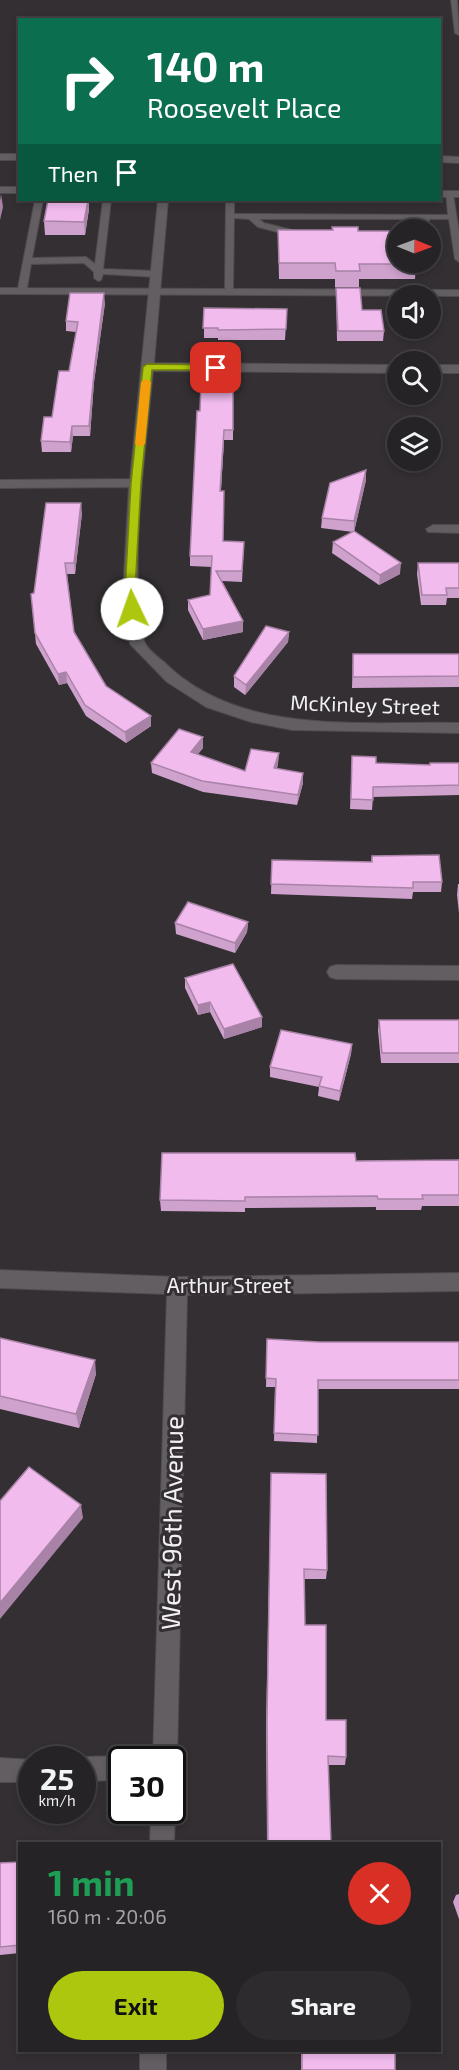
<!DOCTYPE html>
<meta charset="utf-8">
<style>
body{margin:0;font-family:"Exo 2",sans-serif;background:#2e2b2e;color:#f1f3f6;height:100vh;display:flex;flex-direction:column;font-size:22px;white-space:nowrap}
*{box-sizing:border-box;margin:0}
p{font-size:20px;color:#a4a4a7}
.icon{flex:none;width:33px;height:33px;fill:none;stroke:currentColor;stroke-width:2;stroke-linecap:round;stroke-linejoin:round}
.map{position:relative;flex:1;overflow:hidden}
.side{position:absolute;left:18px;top:1842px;width:423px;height:210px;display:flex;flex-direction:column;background:#262326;border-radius:0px;box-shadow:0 3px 9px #0003,0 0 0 2px #424043}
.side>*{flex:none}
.guide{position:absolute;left:18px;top:18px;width:423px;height:183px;border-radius:0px;box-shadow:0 3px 9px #0003,0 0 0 2px #424043;background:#0b6e4f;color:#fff;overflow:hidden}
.needle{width:39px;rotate:91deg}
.controls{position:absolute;left:387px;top:219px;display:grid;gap:12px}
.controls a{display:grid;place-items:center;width:54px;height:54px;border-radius:50%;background:#262326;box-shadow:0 3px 9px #0003,0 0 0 2px #424043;font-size:30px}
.speed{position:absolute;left:18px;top:1746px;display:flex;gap:12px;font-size:30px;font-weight:700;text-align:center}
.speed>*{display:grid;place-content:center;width:78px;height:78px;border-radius:50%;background:#262326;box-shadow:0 3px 9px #0003,0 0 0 2px #424043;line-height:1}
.speed small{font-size:15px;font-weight:400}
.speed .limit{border:3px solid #111;border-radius:9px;background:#fff;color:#111}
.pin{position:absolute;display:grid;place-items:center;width:51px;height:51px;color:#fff;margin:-26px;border-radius:12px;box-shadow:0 3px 9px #0006}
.me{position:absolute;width:66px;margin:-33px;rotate:357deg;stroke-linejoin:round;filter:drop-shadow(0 0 4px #0008)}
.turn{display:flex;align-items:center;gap:21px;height:126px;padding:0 30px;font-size:27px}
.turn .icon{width:78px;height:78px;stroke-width:2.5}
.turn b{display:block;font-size:42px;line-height:51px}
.then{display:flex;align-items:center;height:57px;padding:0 30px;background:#0003;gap:12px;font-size:22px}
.round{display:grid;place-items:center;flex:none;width:63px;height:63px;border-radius:32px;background:#2e2b2e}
.summary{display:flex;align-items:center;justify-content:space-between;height:102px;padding:0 30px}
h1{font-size:36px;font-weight:700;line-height:45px;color:#1e9e55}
.cta{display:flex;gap:12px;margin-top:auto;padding:12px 30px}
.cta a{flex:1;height:69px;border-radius:36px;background:#adc60e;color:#111;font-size:24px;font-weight:700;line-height:69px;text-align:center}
.cta a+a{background:#2e2b2e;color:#f1f3f6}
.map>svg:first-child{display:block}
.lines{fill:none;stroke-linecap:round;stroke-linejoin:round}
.lane-casing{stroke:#4e4b4e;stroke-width:2}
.street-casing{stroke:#4e4b4e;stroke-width:2}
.secondary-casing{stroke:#4e4b4e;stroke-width:2}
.lane{fill:#625e62;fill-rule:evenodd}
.street{fill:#625e62;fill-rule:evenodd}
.secondary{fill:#625e62;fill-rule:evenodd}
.wall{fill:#cfa1cd}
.shaded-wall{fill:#a983a7}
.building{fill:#f1bbee;stroke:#a983a7;stroke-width:1.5}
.route{fill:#adc60e;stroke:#708109;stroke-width:1.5}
.slow{fill:#f59e0b}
.labels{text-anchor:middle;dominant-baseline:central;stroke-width:6;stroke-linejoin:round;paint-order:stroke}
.street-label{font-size:21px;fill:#f3f0f3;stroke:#332f32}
.near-street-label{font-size:26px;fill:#f3f0f3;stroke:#332f32}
</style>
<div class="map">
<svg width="459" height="2070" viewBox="0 0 459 2070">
<rect width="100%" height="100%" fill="#332f32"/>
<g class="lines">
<defs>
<g id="lane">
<polygon points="451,0 457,0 459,35 455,33"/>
<polygon points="446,192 453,194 459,232 459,262 455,259 449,219 430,219 424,228 407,230 418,224 421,219 259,219 264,223 300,232 300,236 297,237 258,227 249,219 234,218 233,289 459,290 459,296 0,294 0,288 18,288 35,200 43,200 32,258 86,257 95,264 103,200 111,200 103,269 156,271 160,274 156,277 103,274 101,280 98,281 94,278 94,272 84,263 31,264 27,288 225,289 226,200 234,200 234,214 448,215"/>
</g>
<g id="street">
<rect x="0" y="187" width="20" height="6"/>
<rect x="440" y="191" width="19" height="6"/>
<path d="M158,200H168L154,363L398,365V373L153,371C146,450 131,543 141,621C142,627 142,638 145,643C148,650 158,657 164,662C239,737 361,721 459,723V733L292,730L251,722L206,707L167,682L130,644L123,591L129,487L0,488V480L130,479Z"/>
<rect x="430" y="365" width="29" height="8"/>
<polygon points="433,525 459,525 459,533 428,532 426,529"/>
<polygon points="336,965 459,966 459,980 336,979 330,977 327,972 330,967"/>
<polygon points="0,1270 177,1277 459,1273 459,1291 187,1295 177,1760 172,1769 172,1760 153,1760 167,1294 0,1288"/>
<polygon points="122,1756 131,1760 122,1760 122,1780 82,1781 82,1760 76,1760 82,1757"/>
<polygon points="0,1758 36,1760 32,1760 32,1782 0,1782"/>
<polygon points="172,1803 175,1810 174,1844 150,1844 151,1810 172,1810"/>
<rect x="140" y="2050" width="26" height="20"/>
</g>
<g id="secondary">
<rect x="0" y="154" width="20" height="6"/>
<polygon points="440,156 459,157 459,163 440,162"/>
</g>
</defs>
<use href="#lane" class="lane-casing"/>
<use href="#street" class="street-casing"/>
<use href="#secondary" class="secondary-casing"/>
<use href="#lane" class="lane"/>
<use href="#street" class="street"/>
<use href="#secondary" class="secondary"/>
</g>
<g class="wall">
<polygon points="48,200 89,200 89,209 85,235 45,235 44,221"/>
<polygon points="332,227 358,231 416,262 415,279 359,279 359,287 335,287 335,279 279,279 278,230 332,230"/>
<polygon points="336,288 384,331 383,341 337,341"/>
<polygon points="105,303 94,382 90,436 73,436 71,452 42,452 41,441 52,417 69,371 76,332 66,331 66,321"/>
<polygon points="204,308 287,309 285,340 218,340 218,338 204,338"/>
<polygon points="233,383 233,440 224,440 221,491 223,541 244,542 242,582 222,581 243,621 243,632 203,640 188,610 188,600 210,595 212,567 190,566 190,556 200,411"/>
<polygon points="366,480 354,532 400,574 379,585 332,553 333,542 353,532 321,528 322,518"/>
<polygon points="82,513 75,574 67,574 74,632 106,686 151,716 151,726 126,743 86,716 67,683 59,685 36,644 31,594 34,593"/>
<polygon points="418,563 459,563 459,598 447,598 446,605 421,605 417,574"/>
<polygon points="289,632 288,642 245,695 234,687 234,676"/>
<polygon points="353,654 459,654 459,687 352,688"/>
<polygon points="203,737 203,748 198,754 245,771 279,753 278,763 277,769 303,773 303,783 297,805 203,792 152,773 151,763"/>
<polygon points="352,756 376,763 429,765 430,763 459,763 459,795 373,797 372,810 350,809"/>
<polygon points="372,856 442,882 441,892 413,892 412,899 271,894 272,860 371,862"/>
<polygon points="458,884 459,884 459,913 457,895"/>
<polygon points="248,922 247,932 235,953 176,934 175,923"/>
<polygon points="185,978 262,1027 224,1039 210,1012 198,1015 185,988"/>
<polygon points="379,1020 459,1020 459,1063 381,1063 378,1030"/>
<polygon points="352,1044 351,1054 339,1101 318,1096 319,1087 270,1077 270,1067"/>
<polygon points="459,1160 459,1206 422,1206 421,1210 376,1210 376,1207 245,1208 245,1212 161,1211 160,1200 356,1161"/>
<polygon points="0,1338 96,1374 79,1428 0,1409"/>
<polygon points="267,1339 319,1342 459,1342 459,1389 318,1389 317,1443 274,1441 275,1387 266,1387"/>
<polygon points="271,1473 327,1570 326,1579 304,1579 305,1625 326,1720 346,1757 345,1765 328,1765 331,1844 267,1844 266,1728"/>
<polygon points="20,1862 20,1953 0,1955 0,1863"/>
<polygon points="459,1894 459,1919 453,1902 456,1895"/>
<rect x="301" y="2050" width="94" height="20"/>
</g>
<g class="shaded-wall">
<polygon points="1,194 3,207 0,220 0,201"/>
<polygon points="88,200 89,200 89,209 85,235 84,222"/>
<polygon points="104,293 105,303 94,382 90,436 89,426 94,372"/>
<polygon points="72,426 73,436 71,452 70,442"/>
<polygon points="224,430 224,440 220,502 220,491"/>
<polygon points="366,470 366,480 354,532 354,521"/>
<polygon points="81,503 82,513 75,574 74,563"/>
<polygon points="401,563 400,574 379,585 380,575"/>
<polygon points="243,621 243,632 203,640 203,629"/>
<polygon points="289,632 288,642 245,695 246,685"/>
<polygon points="66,672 67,683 59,685 58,674"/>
<polygon points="151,716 151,726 126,743 125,732"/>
<polygon points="203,737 203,748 191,762 191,752"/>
<polygon points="279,753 278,763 274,779 274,768"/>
<polygon points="303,773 303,783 297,805 298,795"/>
<polygon points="248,922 247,932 235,953 235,943"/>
<polygon points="210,1002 210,1012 198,1015 198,1005"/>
<polygon points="262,1017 262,1027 224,1039 224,1029"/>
<polygon points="352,1044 351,1054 339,1101 340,1091"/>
<polygon points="95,1360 96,1374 79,1428 76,1414"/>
<polygon points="81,1505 83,1518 0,1619 0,1603"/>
</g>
<g class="building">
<polygon points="48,200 88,200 84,222 44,221"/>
<polygon points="332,227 358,227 358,231 398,231 398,262 416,262 416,264 359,264 360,271 336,271 335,263 279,263 278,230 333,230"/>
<polygon points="336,288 360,288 362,310 381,310 384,331 338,331"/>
<polygon points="70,293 104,293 94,372 89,426 72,426 70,442 41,441 44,417 52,417 59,371 69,371 78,322 66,321"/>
<polygon points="204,308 287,309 286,329 218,330 218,328 203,328"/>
<polygon points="201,383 233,383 233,430 224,430 220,491 224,491 223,541 244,542 242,571 216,571 243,621 203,629 188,600 210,595 212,556 190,556 197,411 200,411"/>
<polygon points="366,470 354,521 322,518 330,483"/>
<polygon points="46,503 81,503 74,563 65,563 74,632 106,686 151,716 125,732 85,705 66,672 58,674 35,633 31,594 34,593"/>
<polygon points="354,531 401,563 380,575 333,542"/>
<polygon points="418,563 459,563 459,588 446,588 447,595 422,595"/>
<polygon points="266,626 289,632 246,685 234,676"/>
<polygon points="353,654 459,654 459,676 353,677"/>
<polygon points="179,729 203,737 191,752 245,771 251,749 279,753 274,768 303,773 298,795 202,781 151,763"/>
<polygon points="352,756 376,757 376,763 430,765 430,763 459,763 459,785 373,787 373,800 351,799"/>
<polygon points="439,855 442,882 413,882 413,888 271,884 272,860 372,862 372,856"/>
<polygon points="188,902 248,922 235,943 175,923"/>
<polygon points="233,964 262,1017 224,1029 210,1002 198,1005 185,978"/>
<polygon points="379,1020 459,1020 459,1053 382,1053"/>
<polygon points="281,1030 352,1044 340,1091 319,1086 322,1077 270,1067"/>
<polygon points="162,1153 355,1153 356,1161 459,1160 459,1195 422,1195 423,1199 378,1199 377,1196 245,1197 245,1201 160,1200"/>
<polygon points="0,1338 95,1360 76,1414 0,1396"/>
<polygon points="267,1339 319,1342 459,1342 459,1380 318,1380 318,1435 274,1433 276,1379 266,1378"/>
<polygon points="29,1467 81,1505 0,1603 0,1501"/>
<polygon points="271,1473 326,1474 327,1570 304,1569 305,1625 326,1625 326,1720 346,1720 346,1757 328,1756 331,1844 268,1844 267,1719"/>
<polygon points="20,1862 20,1945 0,1947 0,1863"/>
<rect x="302" y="2050" width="93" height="20"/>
</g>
<polygon class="route" points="147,364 216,365 220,368 216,370 152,370 141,483 135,591 138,609 132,612 127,609 125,591 131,483 143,367"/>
<polygon class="slow" points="146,379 151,382 145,444 140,447 135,444 141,382"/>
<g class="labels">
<g class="street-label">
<text transform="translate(365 704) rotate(2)">McKinley Street</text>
<text x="229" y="1284">Arthur Street</text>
</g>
<g class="near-street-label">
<text transform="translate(171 1523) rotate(-89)">West 96th Avenue</text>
</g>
</g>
</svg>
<div class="controls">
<a><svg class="needle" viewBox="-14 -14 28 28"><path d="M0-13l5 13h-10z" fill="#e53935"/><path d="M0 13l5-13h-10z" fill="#a4a4a7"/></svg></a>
<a><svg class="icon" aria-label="sound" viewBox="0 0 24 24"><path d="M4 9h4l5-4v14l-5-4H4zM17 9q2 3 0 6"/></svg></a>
<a><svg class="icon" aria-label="search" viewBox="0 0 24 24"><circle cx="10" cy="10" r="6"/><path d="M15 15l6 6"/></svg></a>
<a><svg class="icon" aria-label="layers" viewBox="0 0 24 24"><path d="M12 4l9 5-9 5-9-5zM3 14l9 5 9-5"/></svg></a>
</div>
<div class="speed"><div>25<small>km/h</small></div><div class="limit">30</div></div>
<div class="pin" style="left:216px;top:368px;background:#d93025"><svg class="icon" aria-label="arrive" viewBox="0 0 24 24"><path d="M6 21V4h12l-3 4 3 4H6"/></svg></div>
<svg class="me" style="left:132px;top:609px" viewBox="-20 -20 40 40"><circle r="19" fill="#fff"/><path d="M0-13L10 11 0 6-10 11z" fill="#adc60e"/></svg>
<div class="guide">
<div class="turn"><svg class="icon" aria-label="right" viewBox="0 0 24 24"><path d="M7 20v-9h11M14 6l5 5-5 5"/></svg><div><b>140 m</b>Roosevelt Place</div></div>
<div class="then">Then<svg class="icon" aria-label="arrive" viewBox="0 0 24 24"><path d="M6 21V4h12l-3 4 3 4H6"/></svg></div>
</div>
<section class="side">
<div class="summary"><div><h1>1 min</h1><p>160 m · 20:06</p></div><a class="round" style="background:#d93025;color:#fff"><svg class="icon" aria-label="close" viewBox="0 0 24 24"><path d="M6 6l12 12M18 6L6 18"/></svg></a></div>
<div class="cta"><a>Exit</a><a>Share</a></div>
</section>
</div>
